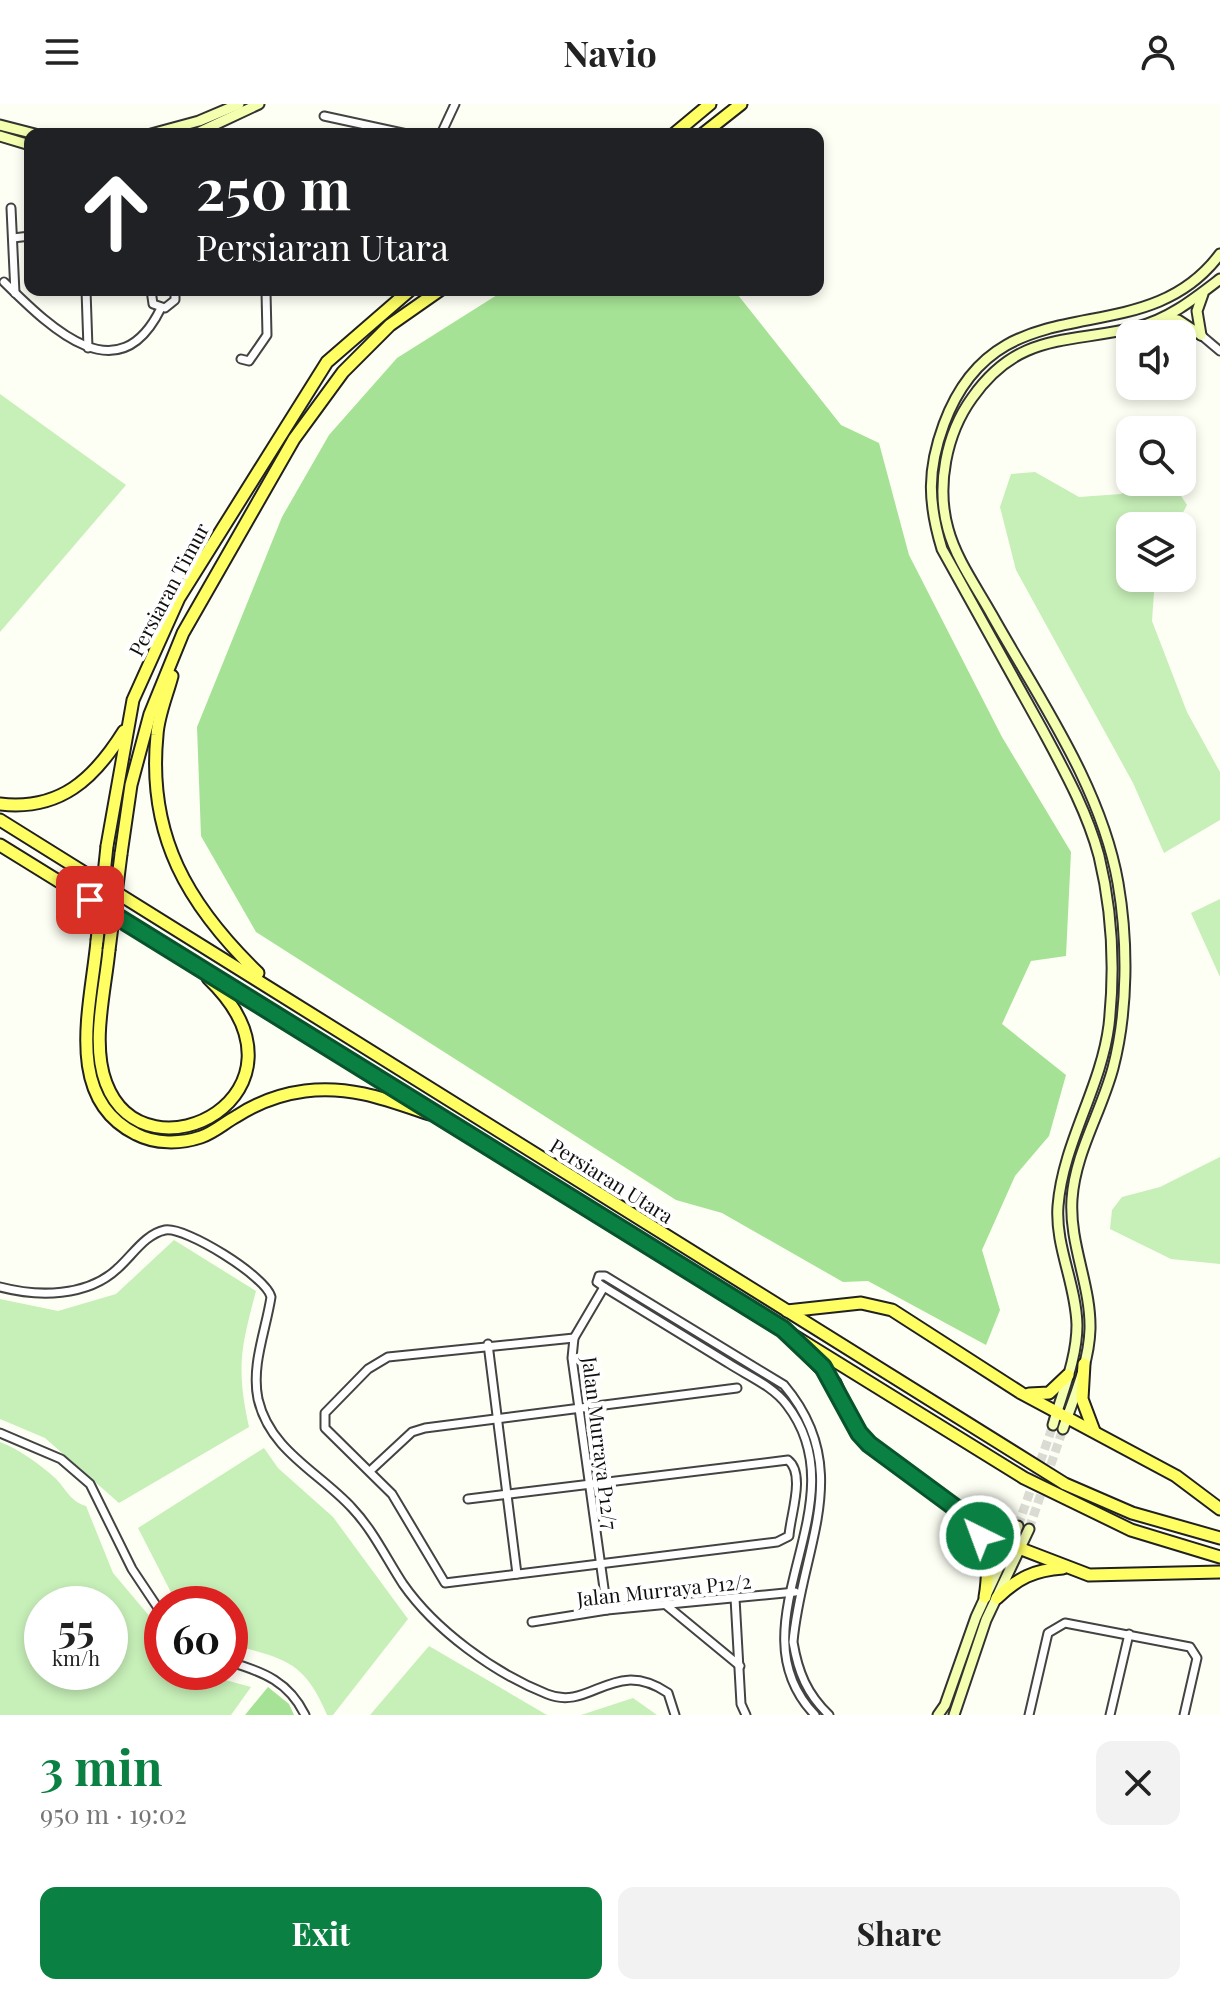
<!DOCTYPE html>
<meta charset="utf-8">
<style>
body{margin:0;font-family:"Playfair Display",serif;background:#f2f2f2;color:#222;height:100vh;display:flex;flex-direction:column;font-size:30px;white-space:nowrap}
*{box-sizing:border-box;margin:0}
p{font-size:26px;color:#767676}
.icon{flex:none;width:44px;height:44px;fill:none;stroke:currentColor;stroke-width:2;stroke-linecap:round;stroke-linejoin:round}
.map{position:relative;height:1611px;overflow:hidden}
.panel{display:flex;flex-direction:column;background:#fff;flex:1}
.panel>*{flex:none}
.hud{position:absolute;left:24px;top:24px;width:800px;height:168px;border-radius:16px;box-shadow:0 4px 12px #0003;background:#202124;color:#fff;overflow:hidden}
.buttons{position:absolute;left:1116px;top:216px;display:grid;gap:16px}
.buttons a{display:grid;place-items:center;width:80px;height:80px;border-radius:16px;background:#fff;box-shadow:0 4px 12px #0003;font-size:40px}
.speed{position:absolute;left:24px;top:1482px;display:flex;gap:16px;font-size:40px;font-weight:700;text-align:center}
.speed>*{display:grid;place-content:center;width:104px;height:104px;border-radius:50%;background:#fff;box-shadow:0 4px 12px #0003;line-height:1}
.speed small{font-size:20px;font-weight:400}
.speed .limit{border:12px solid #d22;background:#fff;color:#111}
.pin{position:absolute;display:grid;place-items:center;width:68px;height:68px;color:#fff;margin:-34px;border-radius:16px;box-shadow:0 4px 12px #0006}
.me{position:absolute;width:88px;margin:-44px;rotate:318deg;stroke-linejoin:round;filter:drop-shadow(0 0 6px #0008)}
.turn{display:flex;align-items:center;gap:28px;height:168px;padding:0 40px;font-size:36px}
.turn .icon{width:104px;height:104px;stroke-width:2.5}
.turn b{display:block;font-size:56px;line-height:68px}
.round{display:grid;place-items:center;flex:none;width:84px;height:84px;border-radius:16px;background:#f2f2f2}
.overview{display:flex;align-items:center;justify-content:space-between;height:136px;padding:0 40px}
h1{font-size:48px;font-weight:700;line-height:60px;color:#0b8043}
.cta{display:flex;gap:16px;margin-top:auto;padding:16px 40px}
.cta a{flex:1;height:92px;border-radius:16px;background:#0b8043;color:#fff;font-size:32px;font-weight:700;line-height:92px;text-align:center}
.cta a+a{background:#f2f2f2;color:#222}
header{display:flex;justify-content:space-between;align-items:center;height:104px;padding:0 40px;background:#fff;font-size:36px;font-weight:700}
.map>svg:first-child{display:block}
.green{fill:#c7efb8;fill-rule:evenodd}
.forest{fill:#a5e295}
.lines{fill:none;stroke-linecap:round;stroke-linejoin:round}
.secondary-tunnel{stroke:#dadbd2;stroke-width:9;stroke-dasharray:9 4.5;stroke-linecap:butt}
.street-casing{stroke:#434343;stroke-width:11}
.secondary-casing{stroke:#323232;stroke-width:13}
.primary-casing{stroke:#212121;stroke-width:15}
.street{stroke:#fff;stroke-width:7}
.secondary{stroke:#f4ffaf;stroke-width:9}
.primary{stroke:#ffff64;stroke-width:11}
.primary-bridge-casing{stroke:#212121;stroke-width:15;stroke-linecap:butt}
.primary-bridge{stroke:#ffff64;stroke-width:11}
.route-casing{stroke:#07532c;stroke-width:20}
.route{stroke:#0b8043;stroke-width:14}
.labels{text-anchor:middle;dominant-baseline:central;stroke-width:8;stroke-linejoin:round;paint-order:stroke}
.street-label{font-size:20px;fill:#101010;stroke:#fff}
</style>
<header><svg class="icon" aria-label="menu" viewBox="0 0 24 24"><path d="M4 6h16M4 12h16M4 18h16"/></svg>Navio<svg class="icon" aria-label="person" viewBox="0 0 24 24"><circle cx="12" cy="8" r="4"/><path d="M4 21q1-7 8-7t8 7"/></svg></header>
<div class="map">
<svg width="1220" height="1611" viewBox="0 0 1220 1611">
<rect width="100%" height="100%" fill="#fefff4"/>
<g class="green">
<polygon points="0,290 126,381 0,528"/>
<polygon points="1035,368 1079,393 1121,390 1144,378 1172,378 1187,401 1176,422 1130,422 1130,474 1155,474 1152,517 1187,608 1220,668 1220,716 1164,749 1133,679 1016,466 1000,403 1011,370"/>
<polygon points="1220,795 1220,873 1191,809"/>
<polygon points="1220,1053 1220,1160 1171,1155 1110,1125 1112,1106 1122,1093 1160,1083"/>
<path d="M174,1136L256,1187C241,1244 236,1264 249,1323L119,1399L45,1334L0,1315V1195L58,1207L116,1190Z"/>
<path d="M0,1338C19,1345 39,1360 54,1373C66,1384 69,1397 86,1402L113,1469L162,1527V1568H196L251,1583L231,1611H0ZM110,1500V1568H42V1500Z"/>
<path d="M264,1344L278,1364L333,1413L408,1515L333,1611H327C304,1556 284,1555 230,1540V1500H177L138,1424Z"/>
<polygon points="429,1542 547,1611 370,1611"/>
<polygon points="633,1594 657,1611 581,1611"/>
</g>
<g class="forest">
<polygon points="505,186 734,186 841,321 879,339 909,451 1002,633 1071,748 1066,852 1031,857 1002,920 1066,971 1049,1032 1015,1072 982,1146 1000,1206 986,1241 868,1177 843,1178 722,1109 676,1096 256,828 201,732 197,623 282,413 329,331 397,254"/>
<polygon points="268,1583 289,1600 294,1611 245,1611"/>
</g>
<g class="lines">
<g class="secondary-tunnel">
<polyline points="1018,1422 1053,1321"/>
<polyline points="1029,1425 1063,1325"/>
</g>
<defs>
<g id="street">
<polyline points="324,12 407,30"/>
<polyline points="441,30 455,0"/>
<polyline points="11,104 15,189"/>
<polyline points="13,134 30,132"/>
<path d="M4,178C50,223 118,292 161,204"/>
<polyline points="86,186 88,244"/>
<polyline points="151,186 153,200 165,204 175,196 175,186"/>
<polyline points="255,186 276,186"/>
<polyline points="1201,231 1220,247"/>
<polyline points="241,255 249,257 267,231 266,188"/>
<path d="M0,1183C38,1193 87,1193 117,1165C132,1152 145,1130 165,1126C185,1122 267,1173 271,1193C266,1226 251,1261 258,1295C270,1347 319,1368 352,1404C373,1426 386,1454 403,1480C435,1526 494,1569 547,1590C591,1608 613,1552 668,1589L675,1611"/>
<polyline points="604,1183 574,1234 572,1254 607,1506"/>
<polyline points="488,1240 517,1470"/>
<polyline points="0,1329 61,1355 90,1380 132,1465 162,1510"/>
<polyline points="370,1367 412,1328 425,1324 737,1284"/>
<path d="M468,1395L788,1356C806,1370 790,1412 789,1432L777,1438L445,1479L392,1390L325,1324V1309L368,1265L388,1253L574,1234"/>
<polyline points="735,1494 741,1600 746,1611"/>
<polyline points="666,1501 740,1562"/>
<polyline points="532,1518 607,1506 795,1488"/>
<path d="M230,1558C264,1568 289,1578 305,1611"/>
<path d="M815,1611C728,1520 864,1401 787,1301C773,1282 748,1272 728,1259C687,1234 645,1208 604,1183L597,1178L599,1172H605L784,1281C856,1366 801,1444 793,1538C798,1568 807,1590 829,1611"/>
<polyline points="1029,1611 1048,1529 1065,1519 1190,1543 1197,1554 1184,1611"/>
<polyline points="1110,1611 1129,1530"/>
</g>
<g id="secondary">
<polyline points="0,21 35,30"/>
<polyline points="151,30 199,17 239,0"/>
<polyline points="195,30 259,0"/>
<polyline points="0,32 30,41"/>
<polyline points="1166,213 1178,216 1201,231"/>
<polyline points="1201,231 1197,207 1203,190"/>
<path d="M1053,1321C1062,1289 1077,1255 1077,1221C1076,1180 1055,1142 1058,1102C1063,1039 1101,984 1109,921C1115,866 1112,806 1099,752C1087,707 1064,666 1042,625C1009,565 975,505 942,445C928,399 927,366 944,320C999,171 1141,256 1220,150"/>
<path d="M1063,1325C1074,1293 1089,1259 1090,1225C1091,1181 1069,1140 1072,1095C1075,1049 1101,1009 1113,964C1128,907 1128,837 1118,779C1101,682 1039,595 992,511C977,484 956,455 948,425C936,382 946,330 972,294C1019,227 1069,240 1137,223C1169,215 1194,195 1220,175"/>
<polyline points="938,1611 945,1601 976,1513 1018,1422"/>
<polyline points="954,1611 986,1516 1029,1425"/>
</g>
<g id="primary">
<polyline points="674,30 710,0"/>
<polyline points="703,30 741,0"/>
<path d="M172,572C167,591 158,612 157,631C147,732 188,801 258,869"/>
<path d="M0,700C60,707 94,675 124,627"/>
<polyline points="0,716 1065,1380 1132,1409 1220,1434"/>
<polyline points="0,741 1024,1374 1131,1426 1220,1453"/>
<polyline points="107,742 133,596 179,494 327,258 410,186"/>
<polyline points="121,750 131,681 150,610 183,529 294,335 343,268 390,221 440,186"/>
<path d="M97,837C91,902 63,994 136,1030C155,1040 180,1040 201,1033C215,1028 224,1019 237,1012C257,999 282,990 305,987C350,981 388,996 429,1010"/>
<path d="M109,846C105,887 91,940 106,979C145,1083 328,989 208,874"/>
<polyline points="787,1207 861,1199 892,1206 1021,1289 1176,1372 1220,1405"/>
<polyline points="799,1242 835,1279 850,1314 869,1340 968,1413 1011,1441 1089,1471 1220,1468"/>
<polyline points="1084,1260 1082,1295 1094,1327"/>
<polyline points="1029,1290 1049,1289 1068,1271"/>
<path d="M971,1418C988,1444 990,1463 985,1493"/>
<path d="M997,1494C1018,1474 1034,1466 1063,1464"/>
</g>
</defs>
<use href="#street" class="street-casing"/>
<use href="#secondary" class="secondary-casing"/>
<use href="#primary" class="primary-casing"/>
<use href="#street" class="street"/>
<use href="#secondary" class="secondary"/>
<use href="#primary" class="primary"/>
<defs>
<g id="primary-bridge">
<polyline points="97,837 107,742"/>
<polyline points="109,846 121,750"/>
</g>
</defs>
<use href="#primary-bridge" class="primary-bridge-casing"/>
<use href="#primary-bridge" class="primary-bridge"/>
</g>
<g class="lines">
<defs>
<polyline id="route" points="90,796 783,1225 823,1263 859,1329 869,1340 968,1413 980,1432"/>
</defs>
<use href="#route" class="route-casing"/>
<use href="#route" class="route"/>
</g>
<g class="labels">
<g class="street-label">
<text transform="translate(168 485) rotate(-62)">Persiaran Timur</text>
<text transform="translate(612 1076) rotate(32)">Persiaran Utara</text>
<text transform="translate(601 1339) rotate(83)">Jalan Murraya P12/7</text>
<text transform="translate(664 1485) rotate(-6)">Jalan Murraya P12/2</text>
</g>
</g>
</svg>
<div class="buttons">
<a><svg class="icon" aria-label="sound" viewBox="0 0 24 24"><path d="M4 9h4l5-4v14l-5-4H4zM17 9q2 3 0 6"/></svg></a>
<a><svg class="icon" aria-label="search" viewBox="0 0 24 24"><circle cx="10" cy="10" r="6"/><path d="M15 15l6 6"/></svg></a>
<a><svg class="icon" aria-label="layers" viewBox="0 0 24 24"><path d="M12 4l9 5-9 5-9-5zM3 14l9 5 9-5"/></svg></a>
</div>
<div class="speed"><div>55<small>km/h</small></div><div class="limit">60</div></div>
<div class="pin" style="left:90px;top:796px;background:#d93025"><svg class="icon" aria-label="arrive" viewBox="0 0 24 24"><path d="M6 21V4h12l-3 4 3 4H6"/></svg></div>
<svg class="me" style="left:980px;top:1432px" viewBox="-20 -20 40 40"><circle r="17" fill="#0b8043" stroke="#fff" stroke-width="3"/><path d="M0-11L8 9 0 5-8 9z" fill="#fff"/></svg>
<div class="hud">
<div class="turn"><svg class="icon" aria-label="ahead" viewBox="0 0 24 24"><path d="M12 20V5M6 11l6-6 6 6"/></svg><div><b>250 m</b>Persiaran Utara</div></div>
</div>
</div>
<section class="panel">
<div class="overview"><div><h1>3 min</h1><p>950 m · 19:02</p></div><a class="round"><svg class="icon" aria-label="close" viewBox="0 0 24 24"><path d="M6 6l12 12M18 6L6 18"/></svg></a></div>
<div class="cta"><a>Exit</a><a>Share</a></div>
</section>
